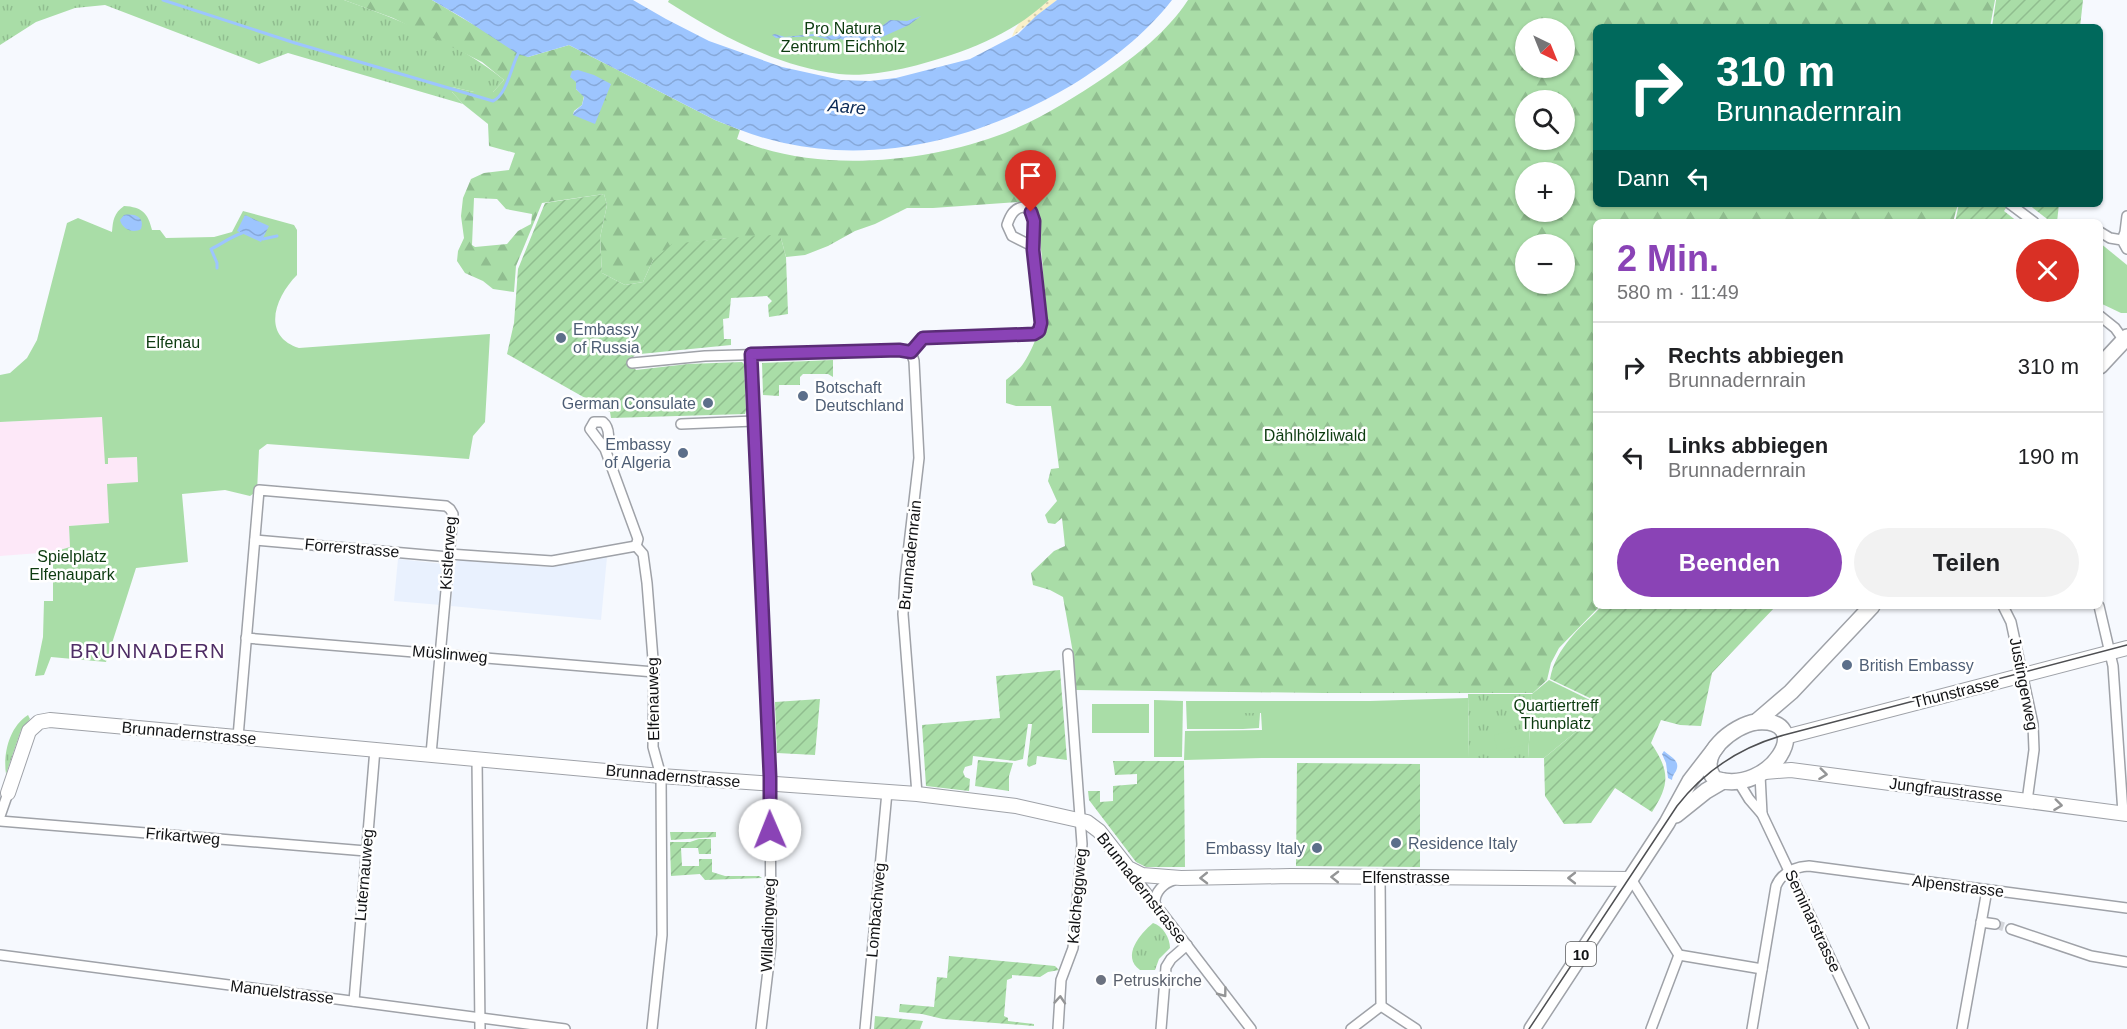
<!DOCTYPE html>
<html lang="de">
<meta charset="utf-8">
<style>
body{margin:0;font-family:Arial,sans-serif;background:#f2f2f2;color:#202124;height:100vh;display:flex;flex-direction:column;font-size:22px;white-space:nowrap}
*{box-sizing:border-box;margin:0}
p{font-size:20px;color:#757577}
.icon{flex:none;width:33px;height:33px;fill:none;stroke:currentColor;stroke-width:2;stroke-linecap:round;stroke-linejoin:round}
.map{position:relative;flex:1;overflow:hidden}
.details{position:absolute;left:1593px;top:219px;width:510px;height:390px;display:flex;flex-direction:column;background:#fff;border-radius:9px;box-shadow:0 2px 4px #0004}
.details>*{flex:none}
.hud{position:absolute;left:1593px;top:24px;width:510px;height:183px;border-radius:9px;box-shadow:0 2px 4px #0004;background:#00695c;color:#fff;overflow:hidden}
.needle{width:39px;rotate:137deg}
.fabs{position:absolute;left:1515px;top:18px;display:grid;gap:12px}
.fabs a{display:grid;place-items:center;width:60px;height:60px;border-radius:50%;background:#fff;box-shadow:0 2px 4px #0004;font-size:30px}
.pin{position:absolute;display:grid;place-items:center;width:51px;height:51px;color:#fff;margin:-62px -26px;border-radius:50% 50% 50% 0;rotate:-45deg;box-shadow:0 0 6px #0007}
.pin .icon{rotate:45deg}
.me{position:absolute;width:66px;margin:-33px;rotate:359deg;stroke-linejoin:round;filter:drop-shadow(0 0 4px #0008)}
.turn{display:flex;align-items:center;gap:21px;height:126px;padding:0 24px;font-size:27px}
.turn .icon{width:78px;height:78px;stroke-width:2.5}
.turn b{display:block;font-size:42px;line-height:51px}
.then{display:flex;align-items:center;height:57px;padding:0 24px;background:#0003;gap:12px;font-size:22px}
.round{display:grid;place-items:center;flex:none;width:63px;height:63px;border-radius:32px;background:#f2f2f2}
.head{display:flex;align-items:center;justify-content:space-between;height:102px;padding:0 24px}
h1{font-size:36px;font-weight:700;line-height:45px;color:#8a43b6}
.primary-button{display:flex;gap:12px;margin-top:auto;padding:12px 24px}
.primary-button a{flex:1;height:69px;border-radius:36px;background:#8a43b6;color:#fff;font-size:24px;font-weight:700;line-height:69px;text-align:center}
.primary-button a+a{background:#f2f2f2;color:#202124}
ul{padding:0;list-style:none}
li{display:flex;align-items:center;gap:18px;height:90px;padding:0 24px;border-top:2px solid #e0e0e0}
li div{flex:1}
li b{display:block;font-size:22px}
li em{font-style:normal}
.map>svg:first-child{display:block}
.commercial{fill:#fde8f8}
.built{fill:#e9f1fe}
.grass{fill:url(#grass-tufts)}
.forest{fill:url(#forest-firs);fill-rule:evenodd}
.sand{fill:url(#sand-dots)}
.park{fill:#a9dda7}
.garden{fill:url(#garden-furrows)}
.water{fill:url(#water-waves)}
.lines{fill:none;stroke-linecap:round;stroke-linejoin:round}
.stream{stroke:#9dc5fe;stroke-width:3}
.street-tunnel{stroke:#d4d6db;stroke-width:9;stroke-dasharray:9 4.5;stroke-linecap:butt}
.street-casing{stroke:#9fa2a8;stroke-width:12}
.secondary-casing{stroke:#9fa2a8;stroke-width:16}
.primary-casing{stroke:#9fa2a8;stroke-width:18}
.street{stroke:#fff;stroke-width:9}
.secondary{stroke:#fff;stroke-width:14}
.primary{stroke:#fff;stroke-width:15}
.tram{stroke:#4e4f52;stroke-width:1.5}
.oneway{stroke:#949596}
.route-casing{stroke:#5a2c76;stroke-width:15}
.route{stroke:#8a43b6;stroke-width:10}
.service-dot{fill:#5c6f8a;stroke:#fff;stroke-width:2}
.worship-dot{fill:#6b7280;stroke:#fff;stroke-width:2}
.labels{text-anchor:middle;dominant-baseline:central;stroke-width:5;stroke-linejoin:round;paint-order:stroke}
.shield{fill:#fff;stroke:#595a5b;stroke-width:1.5}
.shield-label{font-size:15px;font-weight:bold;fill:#121315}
.park-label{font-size:16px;fill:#0d3b10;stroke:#fff}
.service-label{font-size:16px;fill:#4e5e75;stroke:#fff;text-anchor:start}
.street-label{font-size:16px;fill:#121315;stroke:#fff}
.worship-label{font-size:16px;fill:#5b616d;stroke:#fff;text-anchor:start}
.water-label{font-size:18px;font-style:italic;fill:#0c2b57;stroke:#fff}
.quarter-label{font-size:20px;letter-spacing:1.5px;fill:#4f2d65;stroke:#fff}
</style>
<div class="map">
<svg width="2127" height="1029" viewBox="0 0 2127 1029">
<defs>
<pattern id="grass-tufts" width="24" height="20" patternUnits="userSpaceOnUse" patternTransform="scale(1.5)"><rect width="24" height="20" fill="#a9dda7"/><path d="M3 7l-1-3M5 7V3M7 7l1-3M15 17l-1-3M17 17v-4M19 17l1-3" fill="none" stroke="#90bd8f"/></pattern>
<pattern id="forest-firs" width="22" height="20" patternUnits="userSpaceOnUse" patternTransform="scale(1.5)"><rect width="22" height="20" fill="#a9dda7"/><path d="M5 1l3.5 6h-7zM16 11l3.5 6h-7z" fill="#90bd8f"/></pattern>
<pattern id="sand-dots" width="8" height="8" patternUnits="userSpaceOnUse" patternTransform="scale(1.5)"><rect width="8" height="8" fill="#faf0ca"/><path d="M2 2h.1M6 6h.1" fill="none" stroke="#d5cdad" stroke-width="1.8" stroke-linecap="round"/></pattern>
<pattern id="garden-furrows" width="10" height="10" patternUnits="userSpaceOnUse" patternTransform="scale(1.5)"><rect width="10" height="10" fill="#a9dda7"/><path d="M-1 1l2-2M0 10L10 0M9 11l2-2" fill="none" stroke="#90bd8f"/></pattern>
<pattern id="water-waves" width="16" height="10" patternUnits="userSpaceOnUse" patternTransform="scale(1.5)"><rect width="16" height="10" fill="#9dc5fe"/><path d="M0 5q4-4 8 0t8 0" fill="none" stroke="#86a8d9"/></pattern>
</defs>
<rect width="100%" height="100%" fill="#f6f9fe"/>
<polygon class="commercial" points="102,417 108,458 137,457 138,482 109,523 69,526 70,547 53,552 0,556 0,422"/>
<g class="built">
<polygon points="607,557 601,620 451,606 455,564 458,560 546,567"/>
<polygon points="398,559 444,564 441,605 394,601"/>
</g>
<g class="grass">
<path d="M0,0H344C399,20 458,42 504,80L493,92H474L452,87V92L463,104L288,53L259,64L105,5L75,8L36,22L0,45Z"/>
<polygon points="1468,694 1532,694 1528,758 1469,758"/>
<polygon points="1243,713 1260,713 1259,728 1243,729"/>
<path d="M28,715L30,719L21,730L6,774C3,754 9,727 28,715Z"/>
<path d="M1153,923C1163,926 1170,938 1170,948L1159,959L1155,970H1140C1121,956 1140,934 1153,923Z"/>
</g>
<path class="forest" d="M344,0H432L528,57L569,45L715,120L740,130L737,139C815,174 927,163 1005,133C1040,119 1074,98 1105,77C1136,56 1167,32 1188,0H1995L1990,27H1596V204H1958L1953,222H1596V606H1600L1559,648L1551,663L1547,680L1533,693H1323L1075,690L1073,653L1063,597L1050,590L1033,585L1031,573L1054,551L1065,546L1062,518L1055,524L1048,523L1045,515L1057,501L1048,481L1051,469L1059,468L1051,406H1016L1006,403V380C1012,375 1019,370 1023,364C1055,318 1042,253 1034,201L933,208H907L875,224L855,231L828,246L805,255L786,257L781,238H727L696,242L653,260L643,282L625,285L602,273L600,238L607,205L604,194L542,203L516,266L514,292L493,289L483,281L465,273L457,261L458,251L464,238L461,216L463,198L471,179L484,173L509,170L515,153L489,146L488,124L463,104L452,92V87L474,92H493L504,80L482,62L393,18ZM1526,28H1564V68H1526ZM576,82L611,84L573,115L574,111L582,105L584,96L576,89ZM1526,100H1564V140H1526ZM1526,172H1564V212H1526ZM474,198L497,199L506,209L532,214L531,224L518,231L507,244L475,247L472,245ZM1526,244H1564V284H1526Z"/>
<path class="sand" d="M1049,0H1057L1012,37C1017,18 1035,13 1049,0Z"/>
<g class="park">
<path d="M669,0H1049C1020,27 987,43 951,55C918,66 873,78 839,74C776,66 721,36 668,2Z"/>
<path d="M124,206C142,207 148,213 152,230H160L166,238L214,237L232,232L243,211L294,225L297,230V275C276,296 260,335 299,348L490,334L485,422L473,436L469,459L267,444L259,450L257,491L250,496L225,490L182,494L188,562L136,568L106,662L51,657L44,675L35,676L43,637L44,601H53V552L70,547L69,526L109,523L107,484L138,482L137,457L108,458V464H105L102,417L0,422V375L10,373L27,358L37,340L67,223L78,218L112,232C113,220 114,213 124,206Z"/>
<polygon points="2100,243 2127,265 2127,313 2121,313 2100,303"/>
<polygon points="1549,680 1594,702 1583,726 1544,758 1528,758 1532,694"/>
<polygon points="1468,698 1469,758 1262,758 1184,760 1185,731 1262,730 1261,713 1243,713 1243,729 1187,729 1186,701 1370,701"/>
<polygon points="1154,700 1183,701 1182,757 1154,757"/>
<rect x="1092" y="704" width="57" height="29"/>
<polygon points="1525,728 1528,744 1497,751 1494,735"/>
</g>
<g class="garden">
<polygon points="1996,0 2083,0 2080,27 1992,27"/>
<polygon points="604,194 607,205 600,238 602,273 625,285 643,282 653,260 672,244 727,238 772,235 781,238 786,257 788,314 769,317 768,305 772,301 767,296 731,298 729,318 723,319 724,339 731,339 731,345 640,354 635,355 632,358 632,366 636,370 688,364 742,362 744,364 746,411 745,414 611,418 610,412 507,354 514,323 518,269 545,203"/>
<polygon points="1959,204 2009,204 2004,211 2018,222 1955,222"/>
<polygon points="2028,204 2059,204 2057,222 2051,222"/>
<polygon points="833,360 833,377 828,374 803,374 800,377 800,385 779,385 779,396 763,395 762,363"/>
<path d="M1602,606H1776L1712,673L1701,726L1680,725L1661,720L1651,743C1670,771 1670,784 1652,812L1615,788L1591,823L1564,824L1545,796L1544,758L1583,726L1594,700L1550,679C1556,647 1580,628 1602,606Z"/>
<polygon points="1060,670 1067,760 1037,756 1036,764 1029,767 1027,765 1032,724 1028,724 1023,759 1015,761 973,756 972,765 965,767 963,772 965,777 970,779 969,791 926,786 922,725 1000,718 996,676"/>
<polygon points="820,699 815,755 777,753 775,702"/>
<polygon points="978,760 1013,763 1009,776 1009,791 975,786"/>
<polygon points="1113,761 1184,761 1185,867 1146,867 1136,862 1089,800 1088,791 1100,791 1100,802 1113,801 1113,786 1137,784 1137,774 1115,775"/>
<polygon points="1297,763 1420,764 1420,867 1296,866"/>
<polygon points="670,832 716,832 716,837 671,840"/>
<polygon points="699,839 711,839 711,854 699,854 698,848 681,848 682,866 699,866 699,859 712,859 712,872 725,876 759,876 762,878 705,880 700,874 671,876 670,842 690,842"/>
<polygon points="949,956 1055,966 1059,970 1048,972 1040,977 1012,975 1012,978 1007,980 1004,1016 1008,1018 1008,1021 1034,1024 1034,1026 943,1019 922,1014 899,1012 900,1004 934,1007 937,977 947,978"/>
<polygon points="875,1016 923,1021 920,1029 874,1029"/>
</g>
<g class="water">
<path d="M432,0H633L666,19L709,41L782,67L841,80L870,81L896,78L970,59L1018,34L1036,16L1057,0H1172C1145,35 1109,62 1072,85C986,136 883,165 784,143C760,138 737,129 715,120L569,45L528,57L518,54L463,18Z"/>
<polygon points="921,16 909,25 880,38 863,43 850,43 841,39 830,40 815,36 776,38 772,35 775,34 785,37 813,34 824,37 847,32 856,28 878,29 890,20 907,21"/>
<polygon points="578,70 594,75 611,84 595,124 573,115 574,112 582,105 584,97 576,89 576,82 570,77 572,71"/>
<path d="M124,215C135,213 145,217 141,229C133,234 122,229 120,220Z"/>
<polygon points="245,215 269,226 261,242 237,231"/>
<path d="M1664,751C1670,757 1681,760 1676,771C1674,774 1672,777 1672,780L1668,778L1666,763L1662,754Z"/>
</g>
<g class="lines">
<g class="stream">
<path d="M163,0L295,43L493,101C507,95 511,66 519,52"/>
<polyline points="263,239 277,236"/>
<path d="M217,268V263L211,249C222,244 230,237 242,233"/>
</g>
<polyline class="street-tunnel" points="1995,924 2011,929"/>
<defs>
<g id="street">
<polyline points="2010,204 2034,222"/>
<polyline points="2100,232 2110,238 2122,240 2127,249"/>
<polyline points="2122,240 2125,232 2127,216"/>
<polyline points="2100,316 2115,328 2125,342"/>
<polyline points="911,352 914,361 919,458 905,579 903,614 917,794"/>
<path d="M911,352L923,338L1034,335L1039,331L1041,323L1033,250L1030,245L1012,236L1007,225C1010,216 1014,207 1025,207C1038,217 1034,235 1033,250"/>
<polyline points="751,354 770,777 771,945 761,1029"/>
<polyline points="632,363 705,356 899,350 911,352"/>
<polyline points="681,424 754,421"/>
<path d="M605,449L590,429L594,422H603C610,428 610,441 605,449L638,539L636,546"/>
<polyline points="255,540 449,557"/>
<polyline points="636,546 643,554 647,583 654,672 653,747 661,776 662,935 652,1029"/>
<polyline points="449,554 552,561 636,546"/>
<polyline points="2003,606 2011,622 2033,724 2034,750 2027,801"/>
<polyline points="2099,606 2113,666 2123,813"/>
<polyline points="246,638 654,672"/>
<polyline points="238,737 259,490 446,506 450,509 453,514 431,754"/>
<polyline points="477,759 480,1029"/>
<polyline points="1760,775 1762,814"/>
<polyline points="1738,781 1749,799 1762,814 1864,1029"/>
<polyline points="0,816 8,793"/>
<polyline points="0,821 366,851"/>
<polyline points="1129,870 1251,1029"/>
<polyline points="1631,879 1679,955 1762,969"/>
<path d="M1155,904C1154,892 1164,883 1174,880"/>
<polyline points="1981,922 1995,924"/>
<polyline points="2011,929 2091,956 2127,962"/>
<polyline points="0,955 565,1029"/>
<polyline points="354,1001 375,749"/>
<polyline points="1381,1006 1416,1029"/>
<polyline points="865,1029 887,792"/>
<polyline points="1058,1029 1061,980 1073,948 1082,844 1068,654"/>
<polyline points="1161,1029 1166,967 1171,959 1187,945"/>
<polyline points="1351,1029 1381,1006 1380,877"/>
<polyline points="1651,1029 1679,955"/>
<path d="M1752,1029L1776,886C1782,872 1795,867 1809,866L2127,908"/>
<polyline points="1962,1029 1987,890"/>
</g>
<g id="secondary">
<polyline points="1785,737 2127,648"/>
<polyline points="1765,772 1791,770 2127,814"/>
<polyline points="8,793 29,731 39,722 50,720 661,776 917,794 1016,806 1087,822 1099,831 1128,868 1142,875 1181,878 1291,876 1631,879"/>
</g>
<g id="primary">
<polyline points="2100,366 2127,337"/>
<path d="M1756,722C1818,717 1771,797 1715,779C1694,756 1734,725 1756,722Z"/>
<polyline points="1756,722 1791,692 1872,606"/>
<polyline points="1676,815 1706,791 1723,781"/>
<polyline points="1532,1029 1667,823 1690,781 1717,746"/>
</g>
</defs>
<use href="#street" class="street-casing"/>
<use href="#secondary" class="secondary-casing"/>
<use href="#primary" class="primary-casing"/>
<use href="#street" class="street"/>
<use href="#secondary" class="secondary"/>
<use href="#primary" class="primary"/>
<path class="tram" d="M1529,1029L1677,806C1705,770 1741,747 1784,735L2127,645"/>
</g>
<defs><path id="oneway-chevron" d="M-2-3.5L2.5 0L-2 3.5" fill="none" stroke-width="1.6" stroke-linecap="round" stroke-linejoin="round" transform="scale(1.5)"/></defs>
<g class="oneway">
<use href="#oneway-chevron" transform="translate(1823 774) rotate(7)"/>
<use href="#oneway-chevron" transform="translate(2058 805) rotate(7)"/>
<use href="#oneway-chevron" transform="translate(1335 877) rotate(-179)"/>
<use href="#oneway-chevron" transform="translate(1204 878) rotate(179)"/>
<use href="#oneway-chevron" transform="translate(1572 878) rotate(-180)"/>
<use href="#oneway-chevron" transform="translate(1223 993) rotate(53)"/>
<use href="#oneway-chevron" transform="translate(1060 1000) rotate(-86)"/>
</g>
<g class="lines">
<defs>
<polyline id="route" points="770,830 770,777 751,354 899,350 911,352 923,338 1034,334 1039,331 1041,323 1033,250 1034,221 1031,212"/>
</defs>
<use href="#route" class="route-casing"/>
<use href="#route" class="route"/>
</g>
<g class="service-dot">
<circle cx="561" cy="338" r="6"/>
<circle cx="803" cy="396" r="6"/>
<circle cx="708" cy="403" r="6"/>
<circle cx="683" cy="453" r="6"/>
<circle cx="1847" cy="665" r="6"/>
<circle cx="1396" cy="843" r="6"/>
<circle cx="1317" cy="848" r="6"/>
</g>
<circle class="worship-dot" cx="1101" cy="980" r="6"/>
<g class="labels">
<rect class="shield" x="1566" y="942" width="30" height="24" rx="4.5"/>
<g class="shield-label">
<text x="1581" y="954">10</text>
</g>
<g class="park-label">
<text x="843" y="28">Pro Natura<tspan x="843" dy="18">Zentrum Eichholz</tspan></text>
<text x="173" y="342">Elfenau</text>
<text x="1315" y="435">Dählhölzliwald</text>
<text x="72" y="556">Spielplatz<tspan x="72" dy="18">Elfenaupark</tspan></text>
<text x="1556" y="705">Quartiertreff<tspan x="1556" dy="18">Thunplatz</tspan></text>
</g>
<g class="service-label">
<text x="573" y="329">Embassy<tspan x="573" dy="18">of Russia</tspan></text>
<text x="815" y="387">Botschaft<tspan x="815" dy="18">Deutschland</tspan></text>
<text x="696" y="403" text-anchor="end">German Consulate</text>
<text x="671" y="444" text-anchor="end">Embassy<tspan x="671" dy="18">of Algeria</tspan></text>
<text x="1859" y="665">British Embassy</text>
<text x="1408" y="843">Residence Italy</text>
<text x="1305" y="848" text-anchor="end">Embassy Italy</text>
</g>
<g class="street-label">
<text transform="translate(352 548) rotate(5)">Forrerstrasse</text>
<text transform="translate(448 553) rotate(-86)">Kistlerweg</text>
<text transform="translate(910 555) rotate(-84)">Brunnadernrain</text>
<text transform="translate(450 654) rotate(5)">Müslinweg</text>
<text transform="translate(2024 684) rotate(79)">Justingerweg</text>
<text transform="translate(1956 692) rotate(-14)">Thunstrasse</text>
<text transform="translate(653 699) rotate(-91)">Elfenauweg</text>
<text transform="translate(189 733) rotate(5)">Brunnadernstrasse</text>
<text transform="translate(673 776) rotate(5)">Brunnadernstrasse</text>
<text transform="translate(1946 790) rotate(7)">Jungfraustrasse</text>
<text transform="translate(183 836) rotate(5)">Frikartweg</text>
<text transform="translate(364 875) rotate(-85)">Luternauweg</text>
<text x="1406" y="877">Elfenstrasse</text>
<text transform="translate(1958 886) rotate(7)">Alpenstrasse</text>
<text transform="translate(1142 888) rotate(52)">Brunnadernstrasse</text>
<text transform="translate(1077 896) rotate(-85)">Kalcheggweg</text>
<text transform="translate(876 910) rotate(-85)">Lombachweg</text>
<text transform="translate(1813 921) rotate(65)">Seminarstrasse</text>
<text transform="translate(768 925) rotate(-88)">Willadingweg</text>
<text transform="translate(282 992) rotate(7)">Manuelstrasse</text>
</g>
<g class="worship-label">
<text x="1113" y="980">Petruskirche</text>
</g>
<g class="water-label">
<text transform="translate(847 107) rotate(5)">Aare</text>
</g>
<g class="quarter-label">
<text x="148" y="651">BRUNNADERN</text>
</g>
</g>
</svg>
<div class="fabs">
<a><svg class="needle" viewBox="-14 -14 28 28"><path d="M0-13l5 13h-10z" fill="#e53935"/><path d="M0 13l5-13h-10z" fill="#757577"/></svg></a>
<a><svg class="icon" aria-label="search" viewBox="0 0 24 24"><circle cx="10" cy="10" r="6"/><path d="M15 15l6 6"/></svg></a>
<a>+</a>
<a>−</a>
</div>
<div class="pin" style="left:1031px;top:212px;background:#d93025"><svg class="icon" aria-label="arrive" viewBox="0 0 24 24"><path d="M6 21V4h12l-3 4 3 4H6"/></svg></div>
<svg class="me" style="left:770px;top:830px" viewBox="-20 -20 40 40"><circle r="19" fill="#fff"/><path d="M0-13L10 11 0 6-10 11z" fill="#8a43b6"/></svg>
<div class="hud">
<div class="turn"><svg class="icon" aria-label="right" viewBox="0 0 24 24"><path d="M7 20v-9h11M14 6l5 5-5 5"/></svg><div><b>310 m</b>Brunnadernrain</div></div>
<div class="then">Dann<svg class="icon" aria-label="left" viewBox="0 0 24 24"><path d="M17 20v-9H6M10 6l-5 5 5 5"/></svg></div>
</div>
<section class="details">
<div class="head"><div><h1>2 Min.</h1><p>580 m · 11:49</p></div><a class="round" style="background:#d93025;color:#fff"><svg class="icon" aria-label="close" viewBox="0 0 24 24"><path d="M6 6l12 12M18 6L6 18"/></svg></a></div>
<ul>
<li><svg class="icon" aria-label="right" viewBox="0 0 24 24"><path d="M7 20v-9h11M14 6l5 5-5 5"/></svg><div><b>Rechts abbiegen</b><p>Brunnadernrain</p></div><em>310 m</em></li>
<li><svg class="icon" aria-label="left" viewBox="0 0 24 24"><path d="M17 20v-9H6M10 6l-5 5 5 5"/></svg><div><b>Links abbiegen</b><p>Brunnadernrain</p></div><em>190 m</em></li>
</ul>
<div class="primary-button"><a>Beenden</a><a>Teilen</a></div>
</section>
</div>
